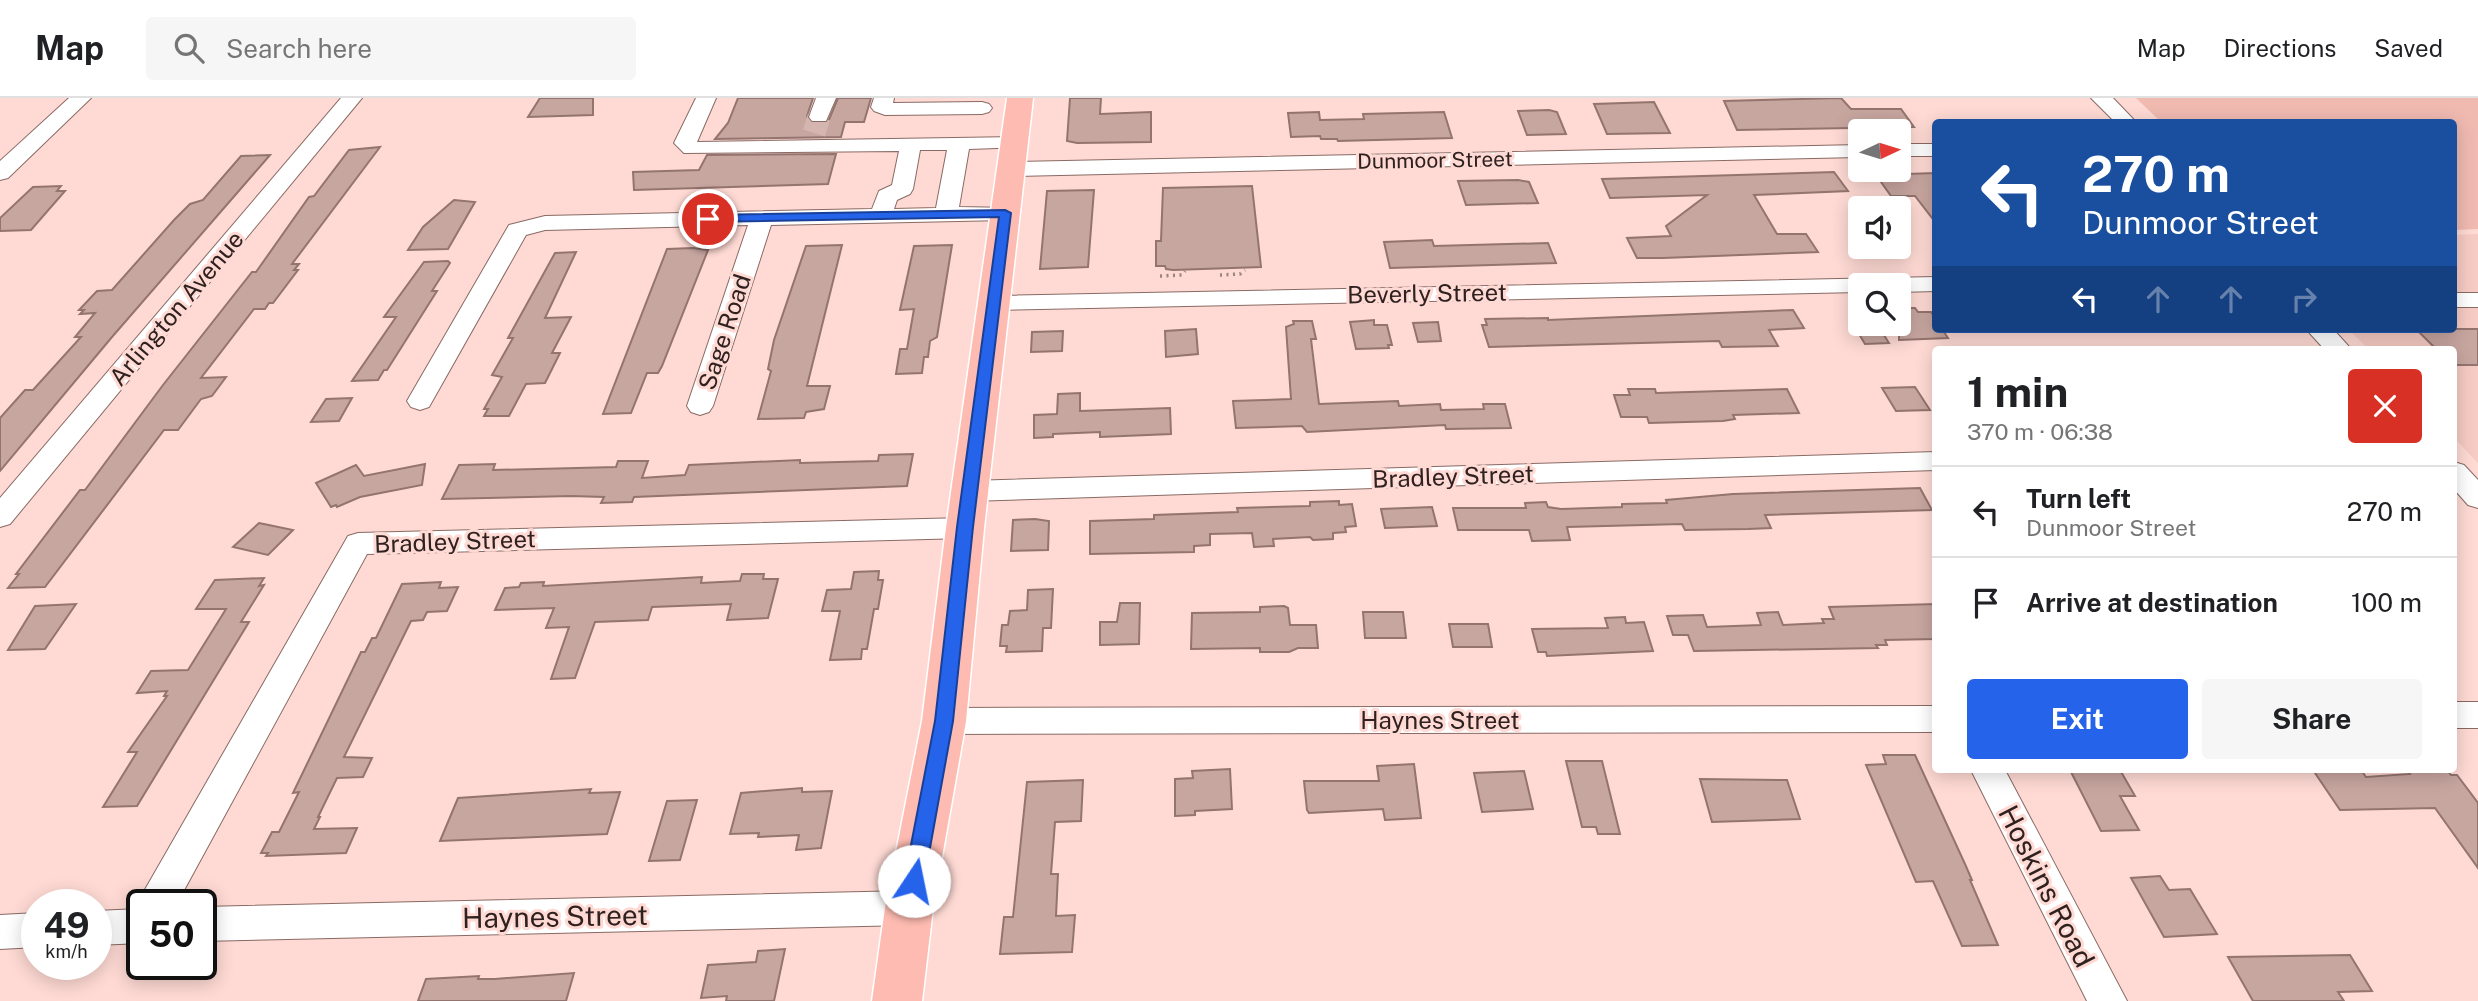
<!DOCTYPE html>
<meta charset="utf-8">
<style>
body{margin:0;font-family:"Public Sans",sans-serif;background:#f6f6f6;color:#202124;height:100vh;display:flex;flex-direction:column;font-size:26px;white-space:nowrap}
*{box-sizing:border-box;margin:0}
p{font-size:23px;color:#757577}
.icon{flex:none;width:38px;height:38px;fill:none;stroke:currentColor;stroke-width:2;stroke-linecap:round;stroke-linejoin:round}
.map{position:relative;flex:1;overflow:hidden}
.sheet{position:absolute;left:1932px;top:248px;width:525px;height:427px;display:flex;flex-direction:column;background:#fff;border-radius:7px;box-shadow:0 4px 18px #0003}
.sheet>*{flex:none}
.hud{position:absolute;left:1932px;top:21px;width:525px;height:214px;border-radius:7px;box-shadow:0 4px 18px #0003;background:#1a4fa0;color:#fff;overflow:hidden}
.needle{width:46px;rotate:86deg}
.controls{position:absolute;left:1848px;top:21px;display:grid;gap:14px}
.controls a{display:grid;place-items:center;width:63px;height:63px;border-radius:7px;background:#fff;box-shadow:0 4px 18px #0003;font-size:35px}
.speed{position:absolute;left:21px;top:791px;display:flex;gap:14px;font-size:35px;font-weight:700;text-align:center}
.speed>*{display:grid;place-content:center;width:91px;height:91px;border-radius:50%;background:#fff;box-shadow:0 4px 18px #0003;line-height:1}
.speed small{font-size:18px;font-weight:400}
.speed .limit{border:4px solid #111;border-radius:10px;background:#fff;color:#111}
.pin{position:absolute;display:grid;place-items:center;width:60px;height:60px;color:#fff;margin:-30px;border:4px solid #fff;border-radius:50%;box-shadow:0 2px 7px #0007}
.me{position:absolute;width:77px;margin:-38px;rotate:11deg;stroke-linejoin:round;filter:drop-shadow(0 0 5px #0008)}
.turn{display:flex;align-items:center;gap:24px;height:147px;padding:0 35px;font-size:32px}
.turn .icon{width:91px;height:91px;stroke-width:2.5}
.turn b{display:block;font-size:49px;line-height:60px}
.lanes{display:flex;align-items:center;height:66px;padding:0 35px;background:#0003;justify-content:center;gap:35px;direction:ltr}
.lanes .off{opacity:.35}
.round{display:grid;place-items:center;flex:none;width:74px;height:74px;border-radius:7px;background:#f6f6f6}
.summary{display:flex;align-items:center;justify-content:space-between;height:119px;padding:0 35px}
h1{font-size:42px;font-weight:700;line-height:52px}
.button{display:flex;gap:14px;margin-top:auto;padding:14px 35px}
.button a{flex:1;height:80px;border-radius:7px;background:#2563eb;color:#fff;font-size:28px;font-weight:700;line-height:80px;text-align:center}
.button a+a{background:#f6f6f6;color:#202124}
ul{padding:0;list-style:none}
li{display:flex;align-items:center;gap:21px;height:91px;padding:0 35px;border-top:2px solid #e0e0e0}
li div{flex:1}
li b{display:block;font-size:26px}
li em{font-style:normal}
header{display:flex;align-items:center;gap:42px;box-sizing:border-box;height:98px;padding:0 35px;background:#fff;border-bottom:2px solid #e0e0e0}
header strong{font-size:33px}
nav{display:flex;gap:38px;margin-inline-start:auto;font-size:24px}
.search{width:490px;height:63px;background:#f6f6f6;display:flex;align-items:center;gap:18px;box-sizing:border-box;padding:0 24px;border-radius:7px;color:#757577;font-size:26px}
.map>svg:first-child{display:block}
.built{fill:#f6cbc3}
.green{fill:#f0bab1}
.building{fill:#c8a6a0;stroke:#94746e;stroke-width:2}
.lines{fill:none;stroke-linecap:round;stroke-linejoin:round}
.minor-tunnel{stroke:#d5b5b0;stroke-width:23;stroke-dasharray:23 11;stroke-linecap:butt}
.minor-casing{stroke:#896a64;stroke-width:2}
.major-casing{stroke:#fff;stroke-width:3}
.path{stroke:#9c837f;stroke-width:3.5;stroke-dasharray:2 4.5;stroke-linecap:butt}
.minor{fill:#fff;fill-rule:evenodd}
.major{fill:#febbb1;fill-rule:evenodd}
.route{fill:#2563eb;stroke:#184099;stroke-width:2}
.labels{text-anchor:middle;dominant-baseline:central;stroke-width:6;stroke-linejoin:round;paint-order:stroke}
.far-street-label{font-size:21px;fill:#2e211f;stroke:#ffdad4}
.street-label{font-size:24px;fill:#2e211f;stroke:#ffdad4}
.near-street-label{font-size:28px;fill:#2e211f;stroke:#ffdad4}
</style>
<header>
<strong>Map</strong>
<div class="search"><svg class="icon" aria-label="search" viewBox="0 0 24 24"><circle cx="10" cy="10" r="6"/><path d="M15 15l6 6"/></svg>Search here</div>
<nav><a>Map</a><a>Directions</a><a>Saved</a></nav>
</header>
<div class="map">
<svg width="2478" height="903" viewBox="0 0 2478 903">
<rect width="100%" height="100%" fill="#ffdad4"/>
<polygon class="built" points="2478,136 2478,365 2454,340 2454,252 2369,252 2348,231 2454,231 2454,137"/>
<polygon class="green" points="2136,0 2478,0 2478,131 2454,132 2454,24 2161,24"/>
<g class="building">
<polygon points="540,0 593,0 593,17 528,19"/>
<polygon points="738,0 813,0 807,18 812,26 828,24 838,0 871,0 864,24 845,24 841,39 715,41 728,25"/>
<polygon points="1070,0 1101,0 1100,16 1151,14 1151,44 1077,45 1067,43"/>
<polygon points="1841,0 1851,11 1901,11 1914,29 1737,32 1724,3"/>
<polygon points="1654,4 1670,35 1607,36 1594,6"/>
<polygon points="1549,12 1557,14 1566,36 1527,37 1518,13"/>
<polygon points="1319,14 1320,22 1364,21 1363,16 1444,14 1452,40 1338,43 1337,41 1321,41 1320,38 1291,39 1288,15"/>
<polygon points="380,49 292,166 299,166 294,172 298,172 273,205 269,205 265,211 254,211 201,280 226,279 212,298 201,301 178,332 164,332 45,489 8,490 19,476 16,476 80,392 85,392 163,287 252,174 256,174 309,99 314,98 349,52"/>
<polygon points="836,56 828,86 634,92 633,74 699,72 707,57"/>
<polygon points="270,57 112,239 0,373 0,320 25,292 33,292 81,239 75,239 95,215 80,216 84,212 79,212 97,193 112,192 174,122 190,106 203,102 241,58"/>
<polygon points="1834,74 1848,93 1754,97 1777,136 1806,136 1818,154 1663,160 1637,160 1627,140 1671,138 1666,128 1707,97 1610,100 1602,81"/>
<polygon points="1936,75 1936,125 1915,98 1891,98 1876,77"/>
<polygon points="1518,82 1529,84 1538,105 1466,107 1458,83"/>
<polygon points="61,88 57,93 65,93 31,132 0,133 0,120 33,89"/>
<polygon points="1252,88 1261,169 1173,172 1166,171 1165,168 1156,168 1156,143 1161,143 1163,90"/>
<polygon points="1094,92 1088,169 1040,171 1047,93"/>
<polygon points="454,102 475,104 448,151 408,152 423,129"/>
<polygon points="1432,142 1434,148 1548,145 1556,165 1390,170 1384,144"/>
<polygon points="842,147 807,288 830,288 824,311 806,314 804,320 758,321 771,273 768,271 774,242 806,148"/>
<polygon points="952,147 937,239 930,243 928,259 924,259 922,275 896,276 900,251 907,251 914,211 900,212 914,148"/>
<polygon points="693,150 708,152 662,268 658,275 647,275 631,315 603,316 667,151"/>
<polygon points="576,154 545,220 571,219 552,255 560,255 545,285 526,286 509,318 484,318 488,311 484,311 502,279 492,277 513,240 508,240 555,155"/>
<polygon points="448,163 450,165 432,193 437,193 387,272 384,272 378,282 352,283 396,219 384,219 424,164"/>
<polygon points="1899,210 1915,210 1918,214 1931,214 1936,221 1936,231 1942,231 1948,240 1899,242"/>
<polygon points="1793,212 1804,230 1769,232 1778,248 1722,249 1719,243 1489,249 1482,227 1487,227 1485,221 1548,220 1548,222"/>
<polygon points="1374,222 1374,227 1387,227 1392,247 1388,247 1389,250 1356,251 1350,224"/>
<polygon points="1293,223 1312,223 1316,241 1311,241 1319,306 1398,303 1399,308 1440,306 1441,312 1484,311 1483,306 1505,306 1511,330 1446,331 1445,327 1307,334 1302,328 1236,330 1233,303 1291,301 1286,229 1294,226"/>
<polygon points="1438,224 1441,243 1418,244 1413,225"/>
<polygon points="1853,226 1877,226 1889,245 1865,246"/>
<polygon points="1196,231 1198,256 1166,259 1165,233"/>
<polygon points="2416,231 2478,231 2478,267 2454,267 2454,252 2437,252"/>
<polygon points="1063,233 1062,253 1031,254 1032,234"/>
<polygon points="1915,289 1930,312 1896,313 1882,290"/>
<polygon points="1628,291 1655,291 1656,295 1787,291 1799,315 1733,317 1735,321 1723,323 1649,325 1647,319 1621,319 1614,297 1630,297"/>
<polygon points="1080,295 1080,313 1170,310 1171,336 1100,339 1100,334 1053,336 1053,339 1034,340 1034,317 1057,316 1058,296"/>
<polygon points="352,300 339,323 311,324 326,301"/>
<polygon points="913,356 907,388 634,399 632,404 601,405 604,399 571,398 442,401 459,367 495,366 493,372 577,370 616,369 618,363 648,363 642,380 685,377 689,367 800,362 800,365 878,363 879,357"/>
<polygon points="425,366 422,387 360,399 337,409 336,407 331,409 316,385 356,367 364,378"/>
<polygon points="1920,390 1932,412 1765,417 1771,430 1748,431 1685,432 1682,426 1567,429 1570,442 1532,443 1529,432 1458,432 1453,410 1526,410 1525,405 1546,404 1548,409 1561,411 1622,409 1622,406 1667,405 1666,402 1677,401 1733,396"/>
<polygon points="1339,403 1339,407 1352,406 1356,428 1345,429 1346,434 1333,435 1333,441 1313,442 1310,439 1273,441 1274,448 1254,449 1252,435 1210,436 1210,447 1194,448 1194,454 1090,456 1090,423 1154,421 1154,417 1238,414 1237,410 1310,408 1310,404"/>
<polygon points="1432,409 1437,428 1385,430 1381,411"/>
<polygon points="1035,421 1049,423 1048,452 1011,453 1013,422"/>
<polygon points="259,425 293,432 268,457 233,449"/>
<polygon points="879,473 878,482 883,482 878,511 874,511 867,551 862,551 861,561 830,562 840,513 822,513 827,492 851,491 854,474"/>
<polygon points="742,476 764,476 763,481 778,481 768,520 727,522 731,506 652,509 648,522 595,524 575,580 551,581 569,529 546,530 554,510 495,512 505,490 519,489 521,485 544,484 543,488 702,479 701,485 740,483"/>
<polygon points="264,480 259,488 264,487 241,524 249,524 137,708 103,709 137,654 128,654 167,598 164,598 167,593 137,595 151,573 188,572 226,511 196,511 209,491 215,482"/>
<polygon points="441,484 439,490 458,489 447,513 427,514 423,522 411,523 344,659 372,660 363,679 337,680 318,719 320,719 314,731 357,730 346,755 266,758 268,755 261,755 272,734 279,734 299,694 293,695 361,554 365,554 372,540 376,540 402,486"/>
<polygon points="1053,491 1051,530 1043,530 1042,553 1006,554 1007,548 1000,548 1002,527 1008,527 1010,513 1027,512 1028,492"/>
<polygon points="1120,505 1140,505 1139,546 1100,547 1100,524 1117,524"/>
<polygon points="76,506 45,551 8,552 35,508"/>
<polygon points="1936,506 1936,541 1885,542 1887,547 1876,547 1878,550 1694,553 1688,537 1673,537 1667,518 1703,517 1707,529 1761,527 1757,515 1778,514 1783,527 1824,525 1822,521 1834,521 1829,509"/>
<polygon points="1284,508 1288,510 1290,527 1316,527 1318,550 1298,550 1289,554 1260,554 1260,550 1191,551 1192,515 1260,514 1260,509"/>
<polygon points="1363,514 1403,514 1406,540 1365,540"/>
<polygon points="1625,519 1626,525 1644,524 1653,553 1547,558 1546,554 1538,554 1532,531 1608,530 1605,520"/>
<polygon points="1449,526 1488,526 1492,549 1453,549"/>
<polygon points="1883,657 1915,657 1965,766 1972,782 1970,782 1998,847 1962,848 1933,783 1916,784 1866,667 1886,666"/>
<polygon points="1566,663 1602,663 1620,736 1598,736 1596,729 1582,729"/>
<polygon points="1414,666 1421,720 1385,722 1383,711 1309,715 1307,712 1304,683 1379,683 1377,668"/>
<polygon points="1230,671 1232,711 1195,713 1195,717 1175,718 1175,681 1193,680 1192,673"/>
<polygon points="2070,672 2120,672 2135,698 2120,698 2139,732 2101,733"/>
<polygon points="2313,672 2361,672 2366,679 2410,676 2407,672 2447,672 2451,677 2457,677 2478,705 2478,770 2435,710 2340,712"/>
<polygon points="1524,673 1533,711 1482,714 1474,675"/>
<polygon points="1700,681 1787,682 1800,721 1712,724"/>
<polygon points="1083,682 1081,723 1055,724 1051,776 1058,776 1056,818 1075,817 1072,854 1000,856 1004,819 1013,819 1027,684"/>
<polygon points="802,690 802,694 832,693 821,750 796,752 799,737 758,739 759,735 730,736 741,695"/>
<polygon points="591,691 589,695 620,694 607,736 440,743 458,700"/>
<polygon points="697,702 680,762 649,763 667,703"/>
<polygon points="2160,778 2169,792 2190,791 2217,836 2164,839 2131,780"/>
<polygon points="785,851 774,903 726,903 727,898 701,900 708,867 756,864 758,853"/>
<polygon points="2350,857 2372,893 2338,894 2344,903 2253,903 2228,859"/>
<polygon points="574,875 566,903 418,903 426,881 479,878 478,881 495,881"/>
</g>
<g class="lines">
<polyline class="minor-tunnel" points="814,35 819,19"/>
<defs>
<g id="minor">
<polygon points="69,0 91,0 8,80 0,82 0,63"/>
<polygon points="341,0 362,0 10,426 0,429 0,400"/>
<path d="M696,0H716L697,44L1022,39L1025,44L1022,49L969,51L959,109L1013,110L1016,115L1013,120L1005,122L771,127L713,308L709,314L700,317L691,314L687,308L748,127L545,132L526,137L429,309L420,312L411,309L407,303L509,127L545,118L872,111L879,93L892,87L899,53L684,55L674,45ZM920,52H947L936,110L894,111L897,102L910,96L913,91Z"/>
<polygon points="816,0 836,0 826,23 812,23 809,19"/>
<polygon points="874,0 894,0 893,5 982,4 989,6 992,10 989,14 982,16 885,17 874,13 871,9"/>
<polygon points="2091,0 2113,0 2136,24 2115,24"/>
<rect x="1899" y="46" width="37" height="12"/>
<polygon points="1860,47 1860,59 1011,78 1003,76 1000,71 1003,66 1011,64"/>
<polygon points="1936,179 1936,193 1899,194 1899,187 1860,187 1860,194 993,212 984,210 981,205 984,200 993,198"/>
<rect x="2454" y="195" width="24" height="14"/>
<polygon points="2306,231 2333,231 2352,252 2325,252"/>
<polygon points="1936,354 1936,372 970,403 960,400 956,393 960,386 970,383"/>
<polygon points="2454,364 2464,367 2478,382 2478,410 2468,407 2454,391"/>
<polygon points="965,420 975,423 980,430 975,437 965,440 367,456 176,807 142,807 142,845 96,847 96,813 139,811 137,807 143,795 348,438 358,435"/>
<rect x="2454" y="604" width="24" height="26"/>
<polygon points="1936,608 1936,634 944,636 932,633 927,623 932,613 944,610"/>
<polygon points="1971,672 2005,672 2127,903 2087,903"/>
<polygon points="909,793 922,798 928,810 922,822 909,827 201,843 201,809"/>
<polygon points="37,815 37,849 0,851 0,817"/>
</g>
<polygon id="major" points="1007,0 1033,0 984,430 966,623 933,810 922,903 872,903 885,810 922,623 946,430"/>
</defs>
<use href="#minor" class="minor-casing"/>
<use href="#major" class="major-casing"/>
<g class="path">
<polyline points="1220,177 1240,176 1245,172"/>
<polyline points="1160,178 1182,177 1185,173"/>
</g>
<use href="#minor" class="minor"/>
<use href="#major" class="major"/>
</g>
<polygon class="route" points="1005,112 1011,115 973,429 953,623 924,783 921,789 914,792 907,789 904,783 935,623 957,429 999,119 708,124 702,121 708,117"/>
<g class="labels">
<g class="far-street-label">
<text transform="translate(1435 62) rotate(-1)">Dunmoor Street</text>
</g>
<g class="street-label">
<text transform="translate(1427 195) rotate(-1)">Beverly Street</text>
<text transform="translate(176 210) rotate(-50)">Arlington Avenue</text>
<text transform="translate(724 234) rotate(-72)">Sage Road</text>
<text transform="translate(1453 378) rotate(-2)">Bradley Street</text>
<text transform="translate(455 443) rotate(-2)">Bradley Street</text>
<text x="1440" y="622">Haynes Street</text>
</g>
<g class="near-street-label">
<text transform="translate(2047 788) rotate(63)">Hoskins Road</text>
<text transform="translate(555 818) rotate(-1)">Haynes Street</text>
</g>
</g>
</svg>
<div class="controls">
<a><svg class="needle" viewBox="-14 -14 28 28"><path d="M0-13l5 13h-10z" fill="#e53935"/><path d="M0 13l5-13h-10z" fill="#757577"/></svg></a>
<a><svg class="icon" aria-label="sound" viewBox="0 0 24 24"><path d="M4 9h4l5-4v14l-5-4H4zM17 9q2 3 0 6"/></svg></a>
<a><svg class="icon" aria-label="search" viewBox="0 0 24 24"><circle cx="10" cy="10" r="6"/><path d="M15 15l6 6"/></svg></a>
</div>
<div class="speed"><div>49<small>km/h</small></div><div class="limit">50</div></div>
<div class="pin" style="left:708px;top:121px;background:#d93025"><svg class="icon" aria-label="arrive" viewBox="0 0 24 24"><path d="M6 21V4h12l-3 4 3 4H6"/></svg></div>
<svg class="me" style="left:914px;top:783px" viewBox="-20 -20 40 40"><circle r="19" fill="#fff"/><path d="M0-13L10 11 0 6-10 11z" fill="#2563eb"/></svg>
<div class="hud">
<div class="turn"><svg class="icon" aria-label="left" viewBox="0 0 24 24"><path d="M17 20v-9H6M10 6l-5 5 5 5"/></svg><div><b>270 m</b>Dunmoor Street</div></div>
<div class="lanes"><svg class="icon" aria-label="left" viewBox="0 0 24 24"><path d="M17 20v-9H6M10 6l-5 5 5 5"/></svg><svg class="icon off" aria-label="ahead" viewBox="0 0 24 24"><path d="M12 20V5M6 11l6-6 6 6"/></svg><svg class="icon off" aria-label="ahead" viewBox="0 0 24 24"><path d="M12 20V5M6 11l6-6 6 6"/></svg><svg class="icon off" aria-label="right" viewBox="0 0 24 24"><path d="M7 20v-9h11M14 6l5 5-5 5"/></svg></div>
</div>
<section class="sheet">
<div class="summary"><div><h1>1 min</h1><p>370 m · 06:38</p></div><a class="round" style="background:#d93025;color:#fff"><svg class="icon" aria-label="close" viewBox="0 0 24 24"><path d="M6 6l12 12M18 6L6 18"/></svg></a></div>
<ul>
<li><svg class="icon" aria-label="left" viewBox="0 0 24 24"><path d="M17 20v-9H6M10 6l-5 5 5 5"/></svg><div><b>Turn left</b><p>Dunmoor Street</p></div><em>270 m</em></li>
<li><svg class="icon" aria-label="arrive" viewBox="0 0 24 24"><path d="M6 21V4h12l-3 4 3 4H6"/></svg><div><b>Arrive at destination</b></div><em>100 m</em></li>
</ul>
<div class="button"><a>Exit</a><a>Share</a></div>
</section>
</div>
